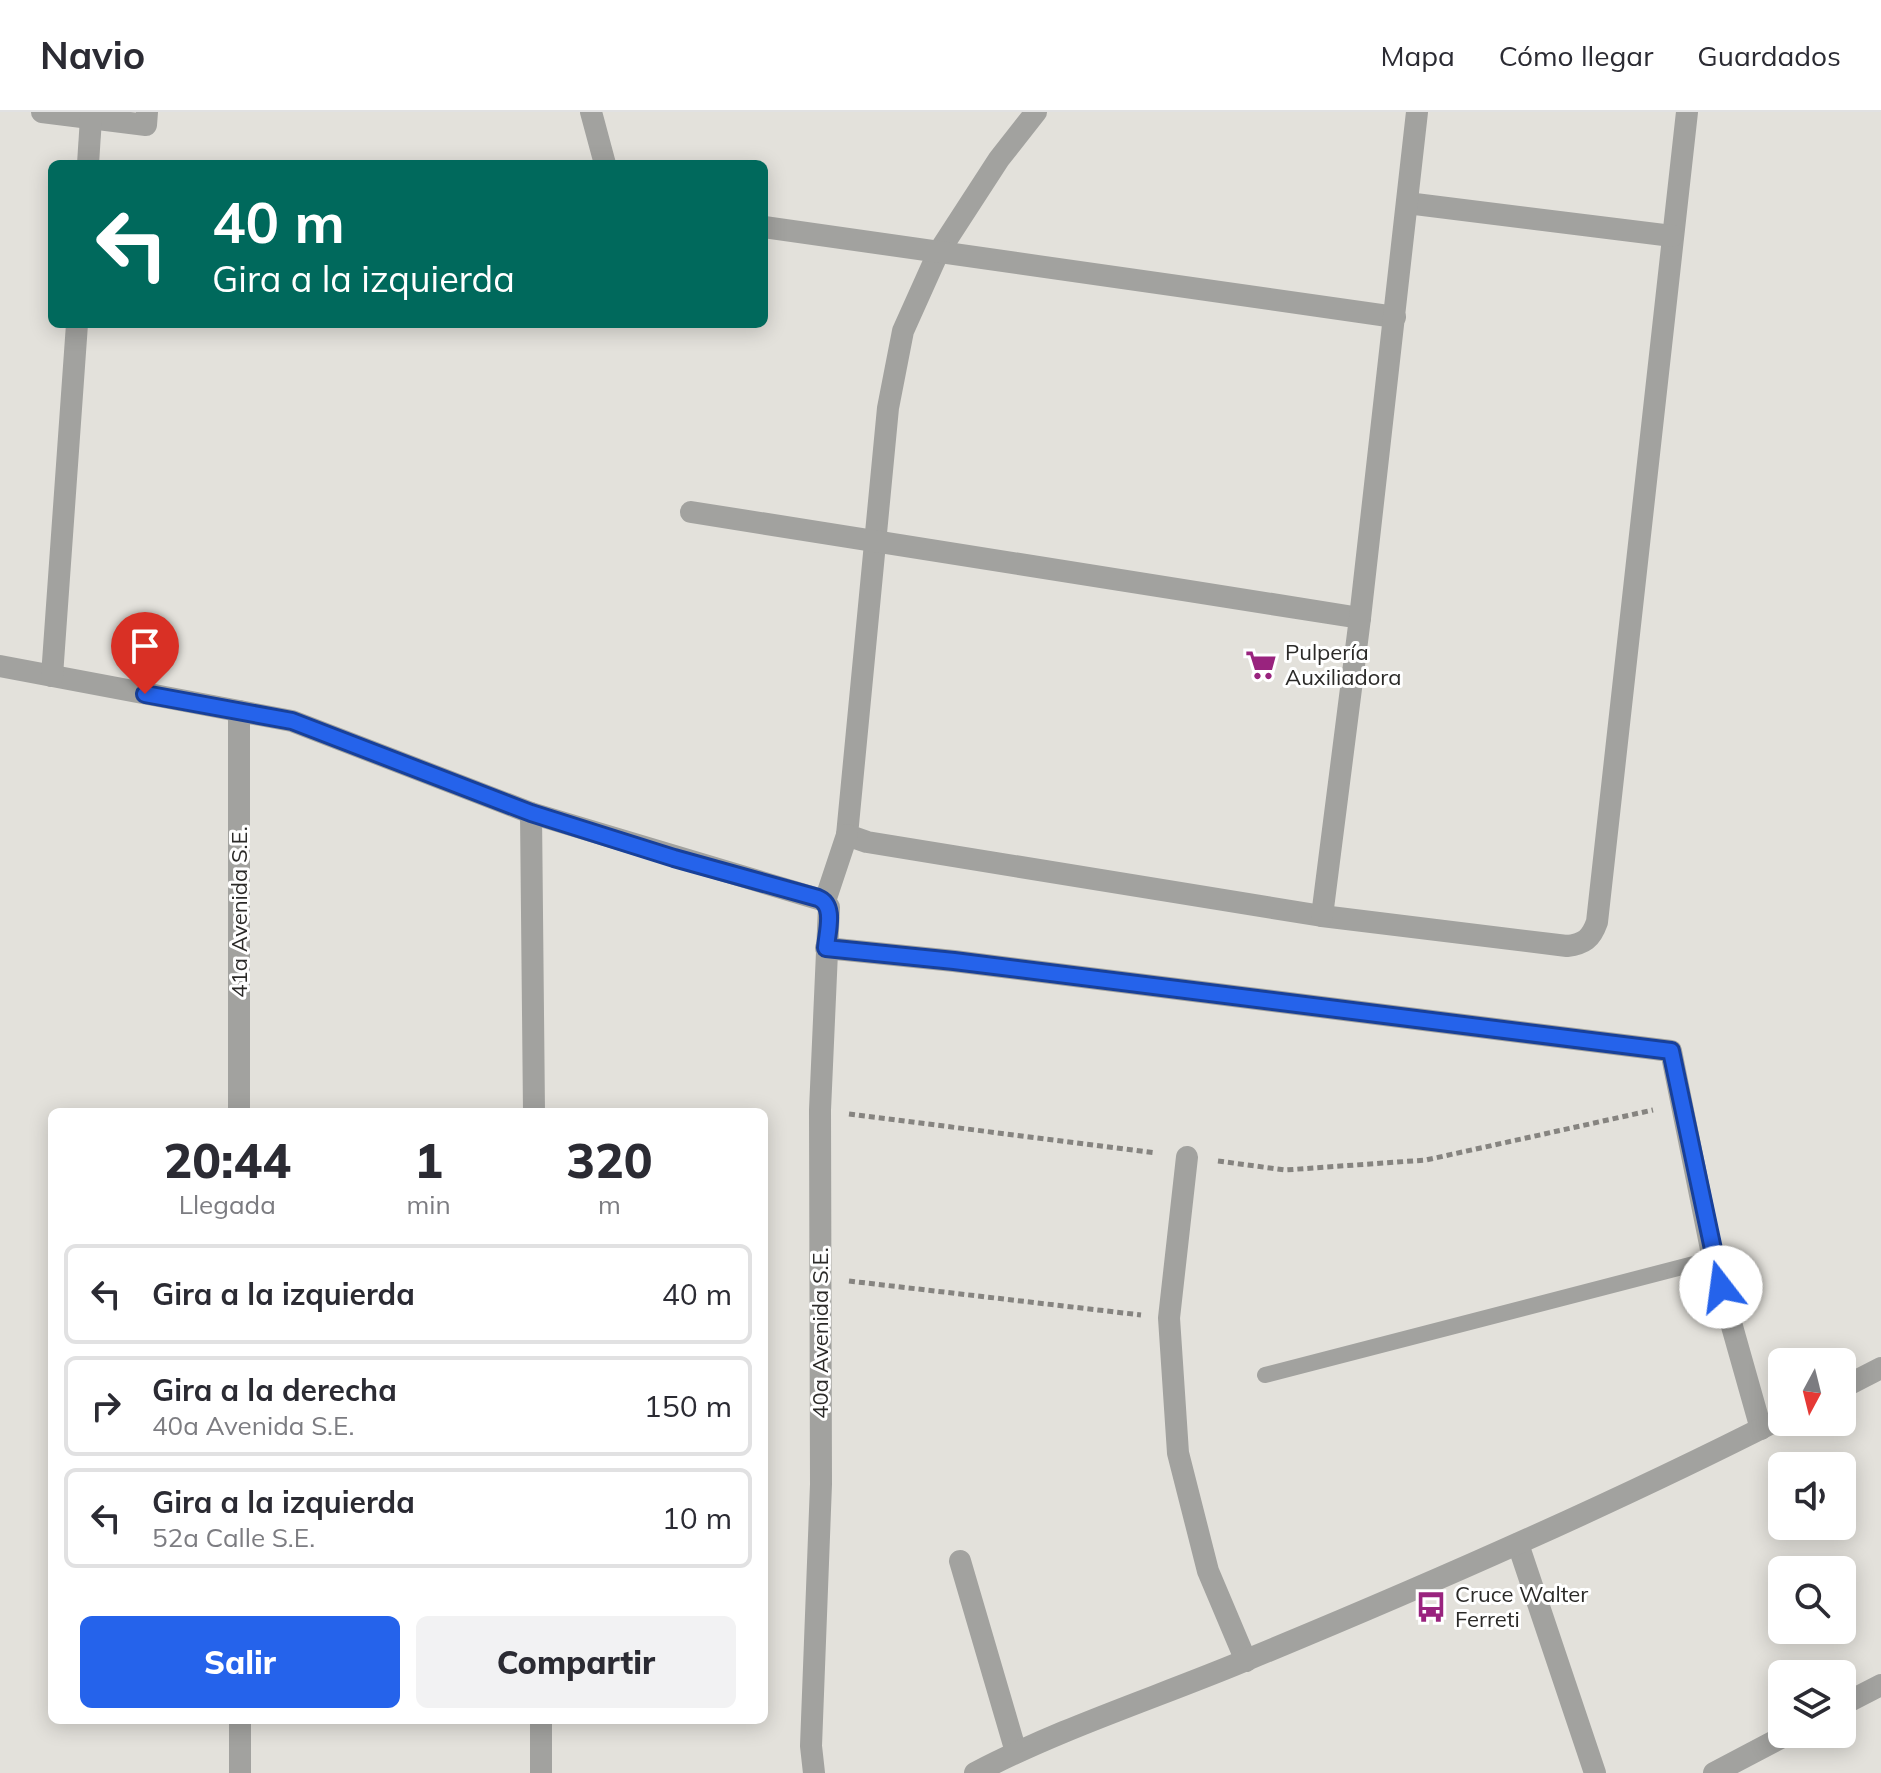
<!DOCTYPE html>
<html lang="es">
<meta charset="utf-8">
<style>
body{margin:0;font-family:Mulish,sans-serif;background:#f2f2f3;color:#2b2b33;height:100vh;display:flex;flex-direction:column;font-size:30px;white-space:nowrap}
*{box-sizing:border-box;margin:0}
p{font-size:26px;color:#7c7c81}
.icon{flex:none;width:44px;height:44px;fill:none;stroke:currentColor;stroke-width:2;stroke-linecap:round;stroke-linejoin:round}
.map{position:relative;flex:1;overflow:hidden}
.drawer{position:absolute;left:48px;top:996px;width:720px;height:616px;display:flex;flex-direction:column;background:#fff;border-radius:12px;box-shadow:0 4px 20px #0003}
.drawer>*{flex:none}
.hud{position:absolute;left:48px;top:48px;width:720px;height:168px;border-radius:12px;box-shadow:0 4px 20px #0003;background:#00695c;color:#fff;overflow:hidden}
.needle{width:52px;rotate:187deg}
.buttons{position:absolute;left:1768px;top:1236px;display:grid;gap:16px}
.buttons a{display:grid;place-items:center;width:88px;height:88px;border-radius:12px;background:#fff;box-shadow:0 4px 20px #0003;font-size:40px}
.pin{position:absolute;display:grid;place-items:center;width:68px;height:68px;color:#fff;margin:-82px -34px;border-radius:50% 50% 50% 0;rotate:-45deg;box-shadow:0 0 8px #0007}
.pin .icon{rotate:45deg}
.me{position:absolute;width:88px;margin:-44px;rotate:345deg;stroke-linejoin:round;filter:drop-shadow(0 0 6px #0008)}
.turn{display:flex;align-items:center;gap:28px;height:168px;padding:0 32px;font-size:36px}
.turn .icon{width:104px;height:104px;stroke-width:2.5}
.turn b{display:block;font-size:56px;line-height:68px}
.eta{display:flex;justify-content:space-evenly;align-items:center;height:136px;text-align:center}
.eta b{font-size:48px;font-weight:800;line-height:56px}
.action{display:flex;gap:16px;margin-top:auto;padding:16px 32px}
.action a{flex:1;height:92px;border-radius:12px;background:#2563eb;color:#fff;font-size:32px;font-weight:800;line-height:92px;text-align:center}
.action a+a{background:#f2f2f3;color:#2b2b33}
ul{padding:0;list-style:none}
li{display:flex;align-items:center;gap:24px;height:100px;margin:0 16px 12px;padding:0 16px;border:4px solid #e1e1e2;border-radius:12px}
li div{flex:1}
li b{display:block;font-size:30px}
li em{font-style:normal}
header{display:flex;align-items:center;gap:48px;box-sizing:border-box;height:112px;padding:0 40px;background:#fff;border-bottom:2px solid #e1e1e2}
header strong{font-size:38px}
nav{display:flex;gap:44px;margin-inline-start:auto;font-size:28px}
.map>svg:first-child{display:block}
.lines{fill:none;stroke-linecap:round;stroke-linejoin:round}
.path{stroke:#868480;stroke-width:5;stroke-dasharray:6 4;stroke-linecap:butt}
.service{stroke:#a2a29f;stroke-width:16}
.minor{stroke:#a2a29f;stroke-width:22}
.tertiary{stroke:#a2a29f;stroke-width:22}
.route-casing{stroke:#184099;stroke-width:20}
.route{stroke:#2563eb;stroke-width:14}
.labels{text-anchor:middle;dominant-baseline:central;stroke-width:6;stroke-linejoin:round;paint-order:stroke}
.poi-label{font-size:22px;fill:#2b2a28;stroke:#fff;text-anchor:start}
.street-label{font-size:22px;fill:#2b2a28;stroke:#fff}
</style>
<header>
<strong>Navio</strong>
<nav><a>Mapa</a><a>Cómo llegar</a><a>Guardados</a></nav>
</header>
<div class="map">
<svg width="1881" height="1661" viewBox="0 0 1881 1661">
<rect width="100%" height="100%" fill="#e3e1db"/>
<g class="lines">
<g class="path">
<polyline points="849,1002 1156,1041"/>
<polyline points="1218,1049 1285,1058 1426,1048 1653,998"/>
<polyline points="849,1169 1141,1203"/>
</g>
<polyline class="service" points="1265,1263 1713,1147"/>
<g class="minor">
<polyline points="42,0 146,13 147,0"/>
<polyline points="591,0 605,52"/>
<path d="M1036,0L999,47L938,141L903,219L888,296L847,723L867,730L1322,804L1567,834C1584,832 1591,827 1597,810L1687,0"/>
<polyline points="88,52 91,6"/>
<polyline points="1407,91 1672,124"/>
<polyline points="764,115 1395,205"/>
<polyline points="691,400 1360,506"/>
<polyline points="0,554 292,609 531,701 825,789 829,795 820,998 821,1372 811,1634 814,1661"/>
<polyline points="52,564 77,212"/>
<polyline points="239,599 239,1000"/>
<polyline points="531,701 534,1000"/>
<polyline points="825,789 847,723"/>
<polyline points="1322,804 1360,506 1417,0"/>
<polyline points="826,836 954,849 1671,939 1713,1147 1761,1317"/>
<polyline points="1187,1045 1169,1206 1178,1341 1208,1459 1246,1549"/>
<polyline points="1518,1432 1595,1661"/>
<polyline points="960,1449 1016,1640"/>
<polyline points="1842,1593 1881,1573"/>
<polyline points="240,1608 240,1661"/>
<polyline points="541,1608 541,1661"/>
<polyline points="1714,1661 1788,1622"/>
</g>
<g class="tertiary">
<polyline points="1842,1276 1881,1256"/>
<path d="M975,1661C1061,1616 1155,1586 1244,1549C1426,1474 1607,1395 1782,1306"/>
</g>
</g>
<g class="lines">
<defs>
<path id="route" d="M145,582L292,609L531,701L674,746L818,786C836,793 827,820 826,836L954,849L1671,939L1721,1175"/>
</defs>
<use href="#route" class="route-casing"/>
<use href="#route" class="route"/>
</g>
<defs>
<symbol id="supermarket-bare" viewBox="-9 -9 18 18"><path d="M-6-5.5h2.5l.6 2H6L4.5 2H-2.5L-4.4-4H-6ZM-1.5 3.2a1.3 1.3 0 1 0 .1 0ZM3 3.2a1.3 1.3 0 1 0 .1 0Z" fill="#99237e" stroke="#fff" stroke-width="2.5" paint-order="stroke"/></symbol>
<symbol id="bus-bare" viewBox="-9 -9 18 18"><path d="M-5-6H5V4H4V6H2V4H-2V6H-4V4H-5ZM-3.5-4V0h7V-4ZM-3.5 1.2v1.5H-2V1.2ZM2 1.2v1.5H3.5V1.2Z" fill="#99237e" stroke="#fff" stroke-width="2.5" paint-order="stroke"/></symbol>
</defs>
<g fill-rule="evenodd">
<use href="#supermarket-bare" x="1239" y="531" width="44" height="44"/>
<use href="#bus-bare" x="1409" y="1473" width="44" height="44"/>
</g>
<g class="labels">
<g class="poi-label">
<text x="1285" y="540">Pulpería<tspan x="1285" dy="25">Auxiliadora</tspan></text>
<text x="1455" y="1482">Cruce Walter<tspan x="1455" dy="25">Ferreti</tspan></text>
</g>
<g class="street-label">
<text transform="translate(239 800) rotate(-90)">41a Avenida S.E.</text>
<text transform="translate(820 1221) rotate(-90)">40a Avenida S.E.</text>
</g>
</g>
</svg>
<div class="buttons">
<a><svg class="needle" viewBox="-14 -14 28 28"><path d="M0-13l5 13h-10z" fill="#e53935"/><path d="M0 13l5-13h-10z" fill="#7c7c81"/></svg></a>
<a><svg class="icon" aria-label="sound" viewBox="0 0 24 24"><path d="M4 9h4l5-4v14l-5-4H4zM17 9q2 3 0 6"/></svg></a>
<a><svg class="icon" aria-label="search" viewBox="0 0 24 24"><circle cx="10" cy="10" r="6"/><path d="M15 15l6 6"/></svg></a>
<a><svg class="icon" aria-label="layers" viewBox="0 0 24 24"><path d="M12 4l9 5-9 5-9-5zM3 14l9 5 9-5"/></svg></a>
</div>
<div class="pin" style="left:145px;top:582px;background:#d93025"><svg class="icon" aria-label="arrive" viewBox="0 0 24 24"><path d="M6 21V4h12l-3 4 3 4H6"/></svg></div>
<svg class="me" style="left:1721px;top:1175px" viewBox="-20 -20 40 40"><circle r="19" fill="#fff"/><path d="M0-13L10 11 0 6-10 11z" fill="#2563eb"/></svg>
<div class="hud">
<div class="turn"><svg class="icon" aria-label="left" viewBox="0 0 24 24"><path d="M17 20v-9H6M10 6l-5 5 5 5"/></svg><div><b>40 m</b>Gira a la izquierda</div></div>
</div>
<section class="drawer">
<div class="eta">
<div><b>20:44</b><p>Llegada</p></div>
<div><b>1</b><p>min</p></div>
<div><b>320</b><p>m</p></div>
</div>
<ul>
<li><svg class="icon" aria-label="left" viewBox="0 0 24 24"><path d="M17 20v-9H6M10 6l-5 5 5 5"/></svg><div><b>Gira a la izquierda</b></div><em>40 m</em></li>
<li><svg class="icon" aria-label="right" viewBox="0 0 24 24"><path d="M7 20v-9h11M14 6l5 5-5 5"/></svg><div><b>Gira a la derecha</b><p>40a Avenida S.E.</p></div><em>150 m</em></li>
<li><svg class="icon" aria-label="left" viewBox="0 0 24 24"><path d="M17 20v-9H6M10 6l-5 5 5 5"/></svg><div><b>Gira a la izquierda</b><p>52a Calle S.E.</p></div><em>10 m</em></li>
</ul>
<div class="action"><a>Salir</a><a>Compartir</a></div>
</section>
</div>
